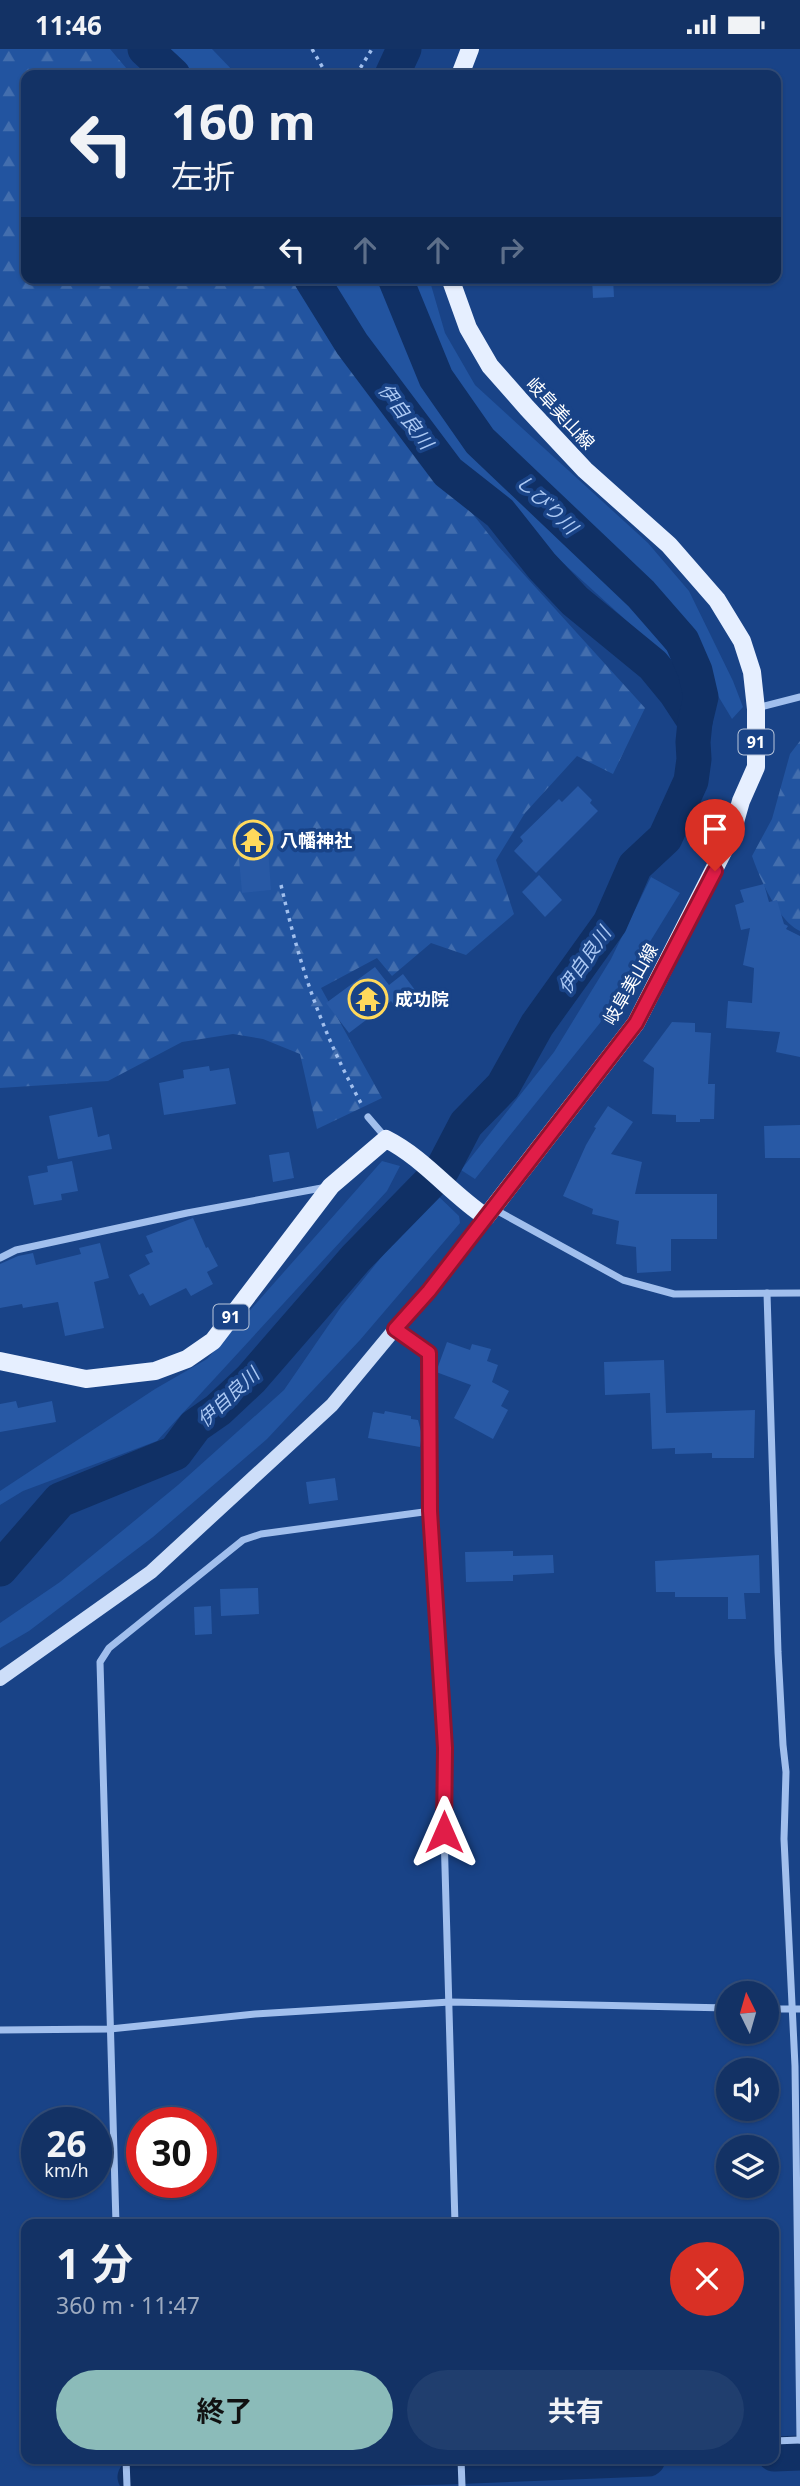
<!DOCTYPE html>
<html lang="ja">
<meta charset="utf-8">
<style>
body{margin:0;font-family:"Noto Sans","Noto Sans JP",sans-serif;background:#203e6e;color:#f1f3f6;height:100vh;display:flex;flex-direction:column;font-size:26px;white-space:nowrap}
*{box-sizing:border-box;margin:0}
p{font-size:23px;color:#9daabf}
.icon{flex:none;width:38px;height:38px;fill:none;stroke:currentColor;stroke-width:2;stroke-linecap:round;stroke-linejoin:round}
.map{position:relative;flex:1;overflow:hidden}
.sheet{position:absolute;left:21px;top:2170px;width:758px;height:245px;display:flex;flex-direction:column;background:#133265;border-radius:14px;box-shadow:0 2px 5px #0004,0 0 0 2px #324d79}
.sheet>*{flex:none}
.top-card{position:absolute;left:21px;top:21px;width:760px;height:214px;border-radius:14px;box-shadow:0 2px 5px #0004,0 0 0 2px #324d79;background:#133265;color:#f1f3f6;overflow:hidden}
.needle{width:46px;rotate:355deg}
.tools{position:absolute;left:716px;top:1932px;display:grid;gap:14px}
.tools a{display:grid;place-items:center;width:63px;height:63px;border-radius:50%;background:#133265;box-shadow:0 2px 5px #0004,0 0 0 2px #324d79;font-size:35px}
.speed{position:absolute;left:21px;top:2058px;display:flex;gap:14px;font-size:35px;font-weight:700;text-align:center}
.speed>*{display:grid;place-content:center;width:91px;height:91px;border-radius:50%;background:#133265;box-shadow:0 2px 5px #0004,0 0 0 2px #324d79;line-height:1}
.speed small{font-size:18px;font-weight:400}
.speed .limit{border:10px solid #d22;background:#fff;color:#111}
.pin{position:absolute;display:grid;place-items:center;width:60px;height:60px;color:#fff;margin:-72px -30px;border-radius:50% 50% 50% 0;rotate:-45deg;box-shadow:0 0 7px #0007}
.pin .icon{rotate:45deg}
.me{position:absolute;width:77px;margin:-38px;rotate:0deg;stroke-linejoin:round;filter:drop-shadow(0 0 5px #0008)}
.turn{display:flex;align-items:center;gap:24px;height:147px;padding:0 35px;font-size:32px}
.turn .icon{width:91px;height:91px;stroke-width:2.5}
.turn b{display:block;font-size:49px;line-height:60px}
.lanes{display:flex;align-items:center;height:66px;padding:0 35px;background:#0003;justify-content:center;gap:35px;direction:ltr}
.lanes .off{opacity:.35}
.round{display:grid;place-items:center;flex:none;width:74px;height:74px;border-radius:37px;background:#203e6e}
.summary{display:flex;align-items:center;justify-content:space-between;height:119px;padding:0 35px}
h1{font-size:42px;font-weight:700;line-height:52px}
.action{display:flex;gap:14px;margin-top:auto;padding:14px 35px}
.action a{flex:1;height:80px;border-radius:42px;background:#8bbbb9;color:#111;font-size:28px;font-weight:700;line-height:80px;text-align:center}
.action a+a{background:#203e6e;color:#f1f3f6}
.status{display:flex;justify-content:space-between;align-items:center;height:49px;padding:0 35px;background:#133265;direction:ltr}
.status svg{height:19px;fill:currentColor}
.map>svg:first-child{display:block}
.grass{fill:#2254a0}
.forest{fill:url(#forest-firs)}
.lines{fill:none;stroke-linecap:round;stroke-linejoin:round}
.river{stroke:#103065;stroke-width:35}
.building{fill:#2859a5}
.path{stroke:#a1bfed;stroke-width:3.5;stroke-dasharray:3.5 5;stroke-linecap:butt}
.street{stroke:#a1bfed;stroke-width:7}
.secondary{stroke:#cddef9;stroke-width:14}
.primary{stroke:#e6efff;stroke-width:18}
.route-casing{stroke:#92132f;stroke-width:18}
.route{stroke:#e11d48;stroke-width:12}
.labels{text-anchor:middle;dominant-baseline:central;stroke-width:7;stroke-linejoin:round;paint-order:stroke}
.shield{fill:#194387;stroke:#bac7db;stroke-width:2}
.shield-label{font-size:16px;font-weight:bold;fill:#fff}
.street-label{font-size:18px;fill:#fff;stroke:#194387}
.poi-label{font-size:18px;font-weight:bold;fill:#fff;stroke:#194387;text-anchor:start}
.water-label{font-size:19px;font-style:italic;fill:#acc9f4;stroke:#194387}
</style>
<div class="status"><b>11:46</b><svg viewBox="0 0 49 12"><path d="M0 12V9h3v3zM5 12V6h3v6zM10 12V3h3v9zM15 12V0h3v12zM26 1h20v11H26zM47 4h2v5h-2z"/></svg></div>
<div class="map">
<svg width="800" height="2437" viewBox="0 0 800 2437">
<defs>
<pattern id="forest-firs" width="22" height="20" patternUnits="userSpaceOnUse" patternTransform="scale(1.75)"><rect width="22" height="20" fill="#2254a0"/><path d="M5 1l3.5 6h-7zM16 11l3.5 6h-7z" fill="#436eae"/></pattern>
</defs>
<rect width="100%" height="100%" fill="#194387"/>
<g class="grass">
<polygon points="165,0 212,0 237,26 188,26"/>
<polygon points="327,229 380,229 427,332 476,402 567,488 631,554 684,624 441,403 402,347"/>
<path d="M407,229H429L445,284L475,336L648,494L689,542L733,632L743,658L732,670C700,617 668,563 627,516C572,454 502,404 454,336C432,303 419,266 407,229Z"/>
<polygon points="651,828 680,844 600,974 475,1130 461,1121 554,1003 611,910"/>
<polygon points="382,1112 400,1117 387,1142 157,1392 23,1442 0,1456 0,1442 155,1340 207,1310"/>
<polygon points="434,1143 459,1167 460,1174 360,1291 267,1390 153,1488 29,1582 0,1599 0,1574 60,1533 178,1436 284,1341 341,1258"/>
</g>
<g class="forest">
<polygon points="0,0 110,0 132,26 26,26 26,229 297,229 373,339 498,497 645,659 613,725 577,707 525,764 496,811 514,865 466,906 431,894 392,927 377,909 321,939 382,1049 317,1080 300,1005 263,990 233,985 182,993 108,1032 0,1039"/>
<path d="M800,692V882C778,872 760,830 752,807L772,770L790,705Z"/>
</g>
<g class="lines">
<g class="river">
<polyline points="145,0 173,26"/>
<polyline points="392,26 404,0"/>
<polyline points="311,229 352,295 448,423 500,464 542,517 575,552 653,616 676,644 695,673"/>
<polyline points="0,1520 60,1451 175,1404 195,1377 218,1361 251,1330 356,1209 442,1121 466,1075 503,1037 537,976 610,874 635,817 665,789 691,732 694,710 693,693 695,673 701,648 695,622 682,592 641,545 480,392 436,329 395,229"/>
<polyline points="774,2405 800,2404"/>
<polyline points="135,2428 152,2425 447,2418 648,2410"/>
</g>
</g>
<g class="building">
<polygon points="592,229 613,229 614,248 593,249"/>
<polygon points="578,737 592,751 590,754 598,762 536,824 514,802 523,792 520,788 559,750 562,753"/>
<polygon points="267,785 271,841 242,844 237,787"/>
<polygon points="539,826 562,851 545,868 522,843"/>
<polygon points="764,835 769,853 777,851 784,875 788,877 786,880 800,887 800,1008 776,1003 780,983 726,979 728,952 752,954 754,919 743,916 750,879 741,881 735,856 744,853 740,841"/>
<polygon points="375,918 389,936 403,925 418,945 397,960 391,952 349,984 326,954"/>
<polygon points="672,973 695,974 695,983 711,984 708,1035 715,1035 714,1070 700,1070 700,1073 676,1073 676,1066 652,1065 654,1019 643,1012"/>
<polygon points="209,1017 210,1022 229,1019 236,1055 164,1066 159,1034 184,1029 183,1021"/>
<polygon points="608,1057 633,1073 611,1105 642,1113 635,1145 717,1145 717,1190 671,1190 671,1222 637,1224 636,1198 616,1195 619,1172 592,1165 593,1160 563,1147 586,1096 596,1079 594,1078"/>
<polygon points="92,1058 98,1088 109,1085 112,1100 58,1110 49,1067"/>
<polygon points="800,1076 800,1109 765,1109 764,1077"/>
<polygon points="289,1103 294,1129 273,1133 269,1106"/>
<polygon points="72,1112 78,1142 61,1145 62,1151 34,1156 28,1127 48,1123 47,1117"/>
<polygon points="193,1169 206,1199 208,1198 218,1217 207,1223 213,1235 191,1247 186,1239 150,1257 143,1244 139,1246 129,1226 150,1215 145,1206 153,1203 146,1187"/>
<polygon points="100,1194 109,1229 94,1233 104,1279 65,1287 58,1253 23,1259 22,1255 0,1259 0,1215 18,1207 33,1204 36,1216 81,1205 79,1199"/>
<polygon points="447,1293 470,1301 472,1295 491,1300 487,1312 498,1316 492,1333 509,1342 501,1357 508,1361 493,1390 454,1369 471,1336 436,1323"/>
<polygon points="664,1311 666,1364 755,1361 754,1409 712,1409 712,1404 675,1405 675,1399 652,1400 650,1344 605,1346 604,1313"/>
<polygon points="16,1352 18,1359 52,1352 56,1373 0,1383 0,1355"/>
<polygon points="385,1362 411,1367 411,1370 418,1371 422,1386 420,1398 368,1389 373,1363 384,1365"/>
<polygon points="335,1429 338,1451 309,1455 306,1433"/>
<polygon points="513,1502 513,1507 553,1506 554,1524 513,1526 513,1532 466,1533 465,1503"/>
<polygon points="759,1506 760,1544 744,1544 746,1570 728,1570 728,1548 675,1548 675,1543 656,1543 655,1512"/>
<polygon points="258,1539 259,1565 221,1567 220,1540"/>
<polygon points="211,1557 212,1585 195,1586 194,1558"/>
</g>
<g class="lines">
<g class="path">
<polyline points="312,0 327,26"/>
<polyline points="356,26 372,0"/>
<path d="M281,836C300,918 321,982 362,1056"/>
</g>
<g class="street">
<polyline points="757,659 800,648"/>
<polyline points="368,1068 386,1089"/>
<polyline points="494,1160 623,1231 674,1245 800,1244"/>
<polyline points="0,1209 16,1201 187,1164 327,1138"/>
<polyline points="767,1244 778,1603 783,1696 786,1723 784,1790 795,2017 800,2391"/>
<polyline points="395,1280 429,1304 431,1462 445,1699 444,1783 455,2175"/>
<polyline points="766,1960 800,1960"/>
<polyline points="0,1981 110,1980 255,1965 450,1953 728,1959"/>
<polyline points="116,2175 100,1613 109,1599 243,1491 261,1485 431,1462"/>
<polyline points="774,2392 800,2391"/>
<polyline points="126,2410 127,2437"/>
<polyline points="461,2410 462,2437"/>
<polyline points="126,2412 208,2410"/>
</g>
<polyline class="secondary" points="0,1630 151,1523 332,1356 395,1280 417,1257 486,1168"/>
<g class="primary">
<polyline points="460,26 470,0"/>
<path d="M0,1312L86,1330L155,1322L187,1310L213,1292L331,1137L386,1090C424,1109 451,1145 486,1168L636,974L731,787L741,752L756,718V660L752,623L742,592L717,551L669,496L585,421L527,359L490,317L468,279L450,229"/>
</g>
</g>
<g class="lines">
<defs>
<polyline id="route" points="444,1783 445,1699 430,1462 429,1304 395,1280 429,1242 636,974 715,822"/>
</defs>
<use href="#route" class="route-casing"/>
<use href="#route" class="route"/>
</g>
<defs>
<symbol id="temple-ring" viewBox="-11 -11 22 22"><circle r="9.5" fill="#194387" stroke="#ffd95c" stroke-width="1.5"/><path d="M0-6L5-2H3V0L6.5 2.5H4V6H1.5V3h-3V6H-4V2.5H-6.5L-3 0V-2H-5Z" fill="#ffd95c"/></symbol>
</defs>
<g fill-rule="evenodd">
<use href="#temple-ring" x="231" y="769" width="44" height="44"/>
<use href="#temple-ring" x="346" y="928" width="44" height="44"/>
</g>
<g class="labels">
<g class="shield">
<rect x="738.5" y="680.5" width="35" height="25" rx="5"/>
<rect x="213.5" y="1255.5" width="35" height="25" rx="5"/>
</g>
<g class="shield-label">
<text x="756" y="693">91</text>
<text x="231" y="1268">91</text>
</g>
<g class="street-label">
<text transform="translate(561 364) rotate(47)">岐阜美山線</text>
<text transform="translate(630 935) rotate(-60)">岐阜美山線</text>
</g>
<g class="poi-label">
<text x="280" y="791">八幡神社</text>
<text x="395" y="950">成功院</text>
</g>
<g class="water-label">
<text transform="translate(406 367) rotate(53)">伊自良川</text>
<text transform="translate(547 455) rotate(44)">しびり川</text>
<text transform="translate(584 911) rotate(-55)">伊自良川</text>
<text transform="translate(228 1348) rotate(-43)">伊自良川</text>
</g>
</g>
</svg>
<div class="tools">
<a><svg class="needle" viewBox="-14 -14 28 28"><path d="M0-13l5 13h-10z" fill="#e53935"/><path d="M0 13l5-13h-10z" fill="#9daabf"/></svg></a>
<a><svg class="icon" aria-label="sound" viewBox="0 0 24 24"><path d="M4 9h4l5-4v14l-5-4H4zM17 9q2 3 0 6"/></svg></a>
<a><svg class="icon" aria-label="layers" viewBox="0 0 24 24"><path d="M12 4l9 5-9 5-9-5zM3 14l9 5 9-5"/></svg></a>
</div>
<div class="speed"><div>26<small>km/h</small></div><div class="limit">30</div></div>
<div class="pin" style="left:715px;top:822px;background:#d93025"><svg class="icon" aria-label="arrive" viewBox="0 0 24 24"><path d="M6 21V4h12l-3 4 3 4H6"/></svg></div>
<svg class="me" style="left:444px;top:1783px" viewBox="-20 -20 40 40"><path d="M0-17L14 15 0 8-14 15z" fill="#e11d48" stroke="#fff" stroke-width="4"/></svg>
<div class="top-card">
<div class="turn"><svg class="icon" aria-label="left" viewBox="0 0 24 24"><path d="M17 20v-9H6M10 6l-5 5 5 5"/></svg><div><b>160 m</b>左折</div></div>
<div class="lanes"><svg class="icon" aria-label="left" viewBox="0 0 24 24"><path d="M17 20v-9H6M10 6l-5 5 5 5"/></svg><svg class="icon off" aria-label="ahead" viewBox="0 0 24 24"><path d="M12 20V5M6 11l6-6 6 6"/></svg><svg class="icon off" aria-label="ahead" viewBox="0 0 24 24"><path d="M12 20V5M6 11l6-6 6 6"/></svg><svg class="icon off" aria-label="right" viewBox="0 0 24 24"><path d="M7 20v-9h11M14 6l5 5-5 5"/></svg></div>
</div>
<section class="sheet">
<div class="summary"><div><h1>1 分</h1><p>360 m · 11:47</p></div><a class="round" style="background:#d93025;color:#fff"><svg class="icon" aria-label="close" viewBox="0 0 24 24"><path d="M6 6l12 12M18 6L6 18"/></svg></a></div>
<div class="action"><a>終了</a><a>共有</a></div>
</section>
</div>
